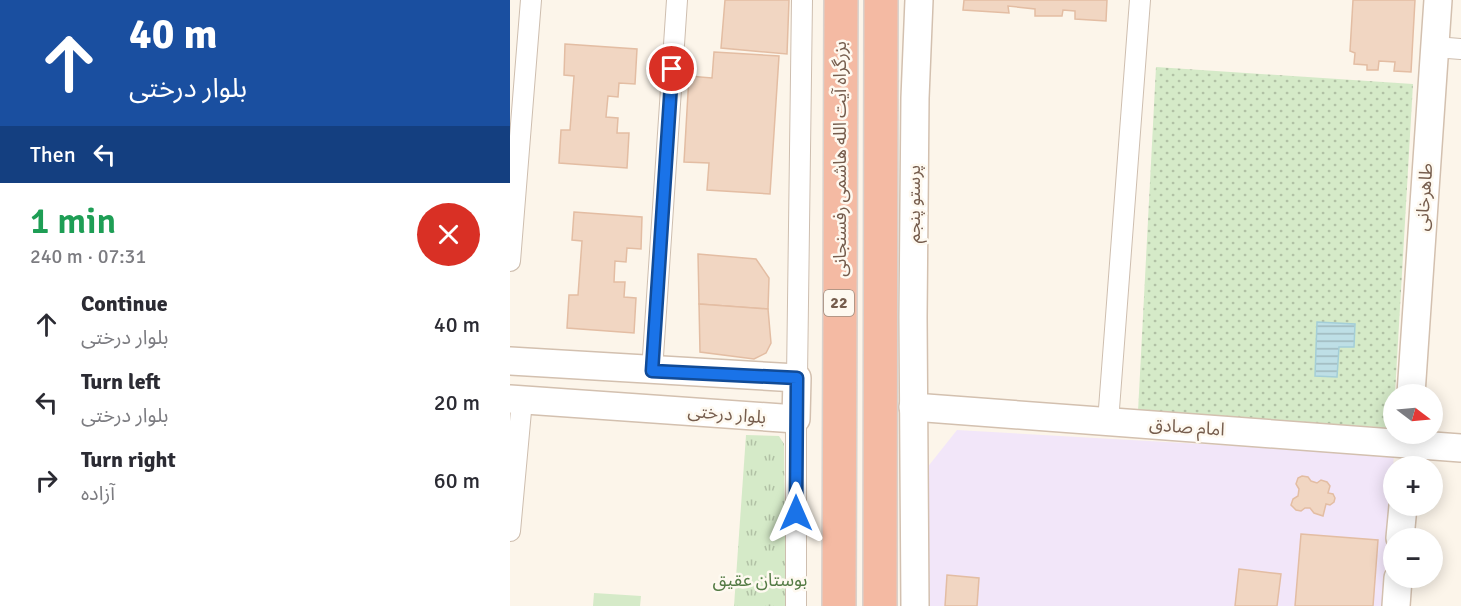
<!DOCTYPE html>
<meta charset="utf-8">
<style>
body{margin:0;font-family:Signika,"Noto Sans Arabic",sans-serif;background:#f2f2f3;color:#2b2b33;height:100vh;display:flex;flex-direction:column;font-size:22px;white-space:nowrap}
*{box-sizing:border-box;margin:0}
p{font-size:20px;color:#7c7c81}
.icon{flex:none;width:33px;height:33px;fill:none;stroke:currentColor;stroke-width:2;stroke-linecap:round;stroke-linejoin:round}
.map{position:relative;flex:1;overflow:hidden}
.drawer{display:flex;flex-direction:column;background:#fff;width:510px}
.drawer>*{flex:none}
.top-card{background:#1a4fa0;color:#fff;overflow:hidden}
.needle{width:39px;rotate:106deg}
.tools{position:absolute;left:873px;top:384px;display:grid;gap:12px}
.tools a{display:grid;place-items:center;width:60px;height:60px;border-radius:50%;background:#fff;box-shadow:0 3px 15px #0003;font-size:30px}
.pin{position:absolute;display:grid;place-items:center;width:51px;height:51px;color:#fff;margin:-26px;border:3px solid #fff;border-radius:50%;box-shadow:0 2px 6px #0007}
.me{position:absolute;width:66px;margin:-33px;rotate:0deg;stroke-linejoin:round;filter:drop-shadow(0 0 4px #0008)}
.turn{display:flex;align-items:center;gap:21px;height:126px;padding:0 30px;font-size:27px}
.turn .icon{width:78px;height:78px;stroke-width:2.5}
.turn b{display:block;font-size:42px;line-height:51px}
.then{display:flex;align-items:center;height:57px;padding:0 30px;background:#0003;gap:12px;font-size:22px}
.round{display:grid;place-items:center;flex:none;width:63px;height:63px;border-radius:32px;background:#f2f2f3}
.overview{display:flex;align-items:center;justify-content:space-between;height:102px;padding:0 30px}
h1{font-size:36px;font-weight:600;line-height:45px;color:#1e9e55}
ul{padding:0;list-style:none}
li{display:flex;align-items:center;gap:18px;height:78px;padding:0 30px}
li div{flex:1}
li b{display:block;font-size:22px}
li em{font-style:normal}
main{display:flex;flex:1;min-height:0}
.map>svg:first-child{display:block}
.education{fill:#f2e6f9}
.grass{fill:#d5eac8}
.park{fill:url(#park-tufts)}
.garden{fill:url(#garden-dots)}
.water{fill:url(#water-rules);stroke:#a4ced7;stroke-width:1.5}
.building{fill:#f1d6c2;stroke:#e3bda3;stroke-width:1.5}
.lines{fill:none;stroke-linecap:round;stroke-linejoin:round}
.street-casing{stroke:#cebeaf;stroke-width:22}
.secondary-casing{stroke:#d3c0af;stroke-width:30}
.highway-casing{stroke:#d9d2cd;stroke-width:36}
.street{stroke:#fff;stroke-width:20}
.secondary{stroke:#fff;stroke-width:27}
.highway{stroke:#f4baa3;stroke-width:33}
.route-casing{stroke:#114b97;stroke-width:15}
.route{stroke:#1a73e8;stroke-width:10}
.labels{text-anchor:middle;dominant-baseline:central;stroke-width:5;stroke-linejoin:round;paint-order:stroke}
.shield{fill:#fef9f0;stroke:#9f8c7e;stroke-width:1.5}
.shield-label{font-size:16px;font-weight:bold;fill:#765d4d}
.street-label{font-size:18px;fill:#765d4d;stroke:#fef9f0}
.park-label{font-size:18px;fill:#547b45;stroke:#fef9f0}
</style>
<main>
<section class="drawer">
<div class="top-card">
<div class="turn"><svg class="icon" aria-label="ahead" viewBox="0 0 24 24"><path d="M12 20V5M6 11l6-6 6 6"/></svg><div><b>40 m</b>بلوار درختی</div></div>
<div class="then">Then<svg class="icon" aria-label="left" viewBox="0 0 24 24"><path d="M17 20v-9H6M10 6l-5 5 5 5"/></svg></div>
</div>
<div class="overview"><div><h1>1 min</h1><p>240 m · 07:31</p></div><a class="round" style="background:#d93025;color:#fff"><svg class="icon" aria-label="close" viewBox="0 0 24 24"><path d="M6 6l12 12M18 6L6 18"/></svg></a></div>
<ul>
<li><svg class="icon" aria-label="ahead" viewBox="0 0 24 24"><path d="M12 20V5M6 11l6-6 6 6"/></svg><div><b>Continue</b><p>بلوار درختی</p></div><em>40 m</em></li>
<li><svg class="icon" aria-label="left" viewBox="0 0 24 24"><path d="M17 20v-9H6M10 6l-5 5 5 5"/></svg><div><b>Turn left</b><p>بلوار درختی</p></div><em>20 m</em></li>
<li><svg class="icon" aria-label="right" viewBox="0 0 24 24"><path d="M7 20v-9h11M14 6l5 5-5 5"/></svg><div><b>Turn right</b><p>آزاده</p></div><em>60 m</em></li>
</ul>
</section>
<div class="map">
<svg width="951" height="606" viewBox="0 0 951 606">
<defs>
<pattern id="park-tufts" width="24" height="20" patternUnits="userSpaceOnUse" patternTransform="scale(1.5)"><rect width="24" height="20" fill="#d5eac8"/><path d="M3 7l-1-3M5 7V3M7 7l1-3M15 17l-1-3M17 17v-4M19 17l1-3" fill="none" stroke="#b1c1a5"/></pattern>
<pattern id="garden-dots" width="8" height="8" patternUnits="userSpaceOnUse" patternTransform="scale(1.5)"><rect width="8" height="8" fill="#d5eac8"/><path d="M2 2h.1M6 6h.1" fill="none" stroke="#b1c1a5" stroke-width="1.8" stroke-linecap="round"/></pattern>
<pattern id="water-rules" width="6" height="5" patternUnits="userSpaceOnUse" patternTransform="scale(1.5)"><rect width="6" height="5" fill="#bedfe6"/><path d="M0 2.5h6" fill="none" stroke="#9fb8bd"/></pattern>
</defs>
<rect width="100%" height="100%" fill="#fcf5ea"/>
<polygon class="education" points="447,430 884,455 872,606 416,606 416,469"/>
<polygon class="grass" points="84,593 131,596 130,606 83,606"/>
<polygon class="park" points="236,435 269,436 274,444 276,606 224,606"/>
<polygon class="garden" points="646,67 903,84 883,428 628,412"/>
<polygon class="water" points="807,322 845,324 844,347 829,347 827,377 805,376"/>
<g class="building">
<polygon points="215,0 279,0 277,54 211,48"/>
<polygon points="454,0 597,0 596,21 565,19 565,11 553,10 552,16 525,16 525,9 498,6 499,13 453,10"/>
<polygon points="843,0 905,0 901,72 884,71 885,62 869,61 868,70 857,70 857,65 844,64 845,53 840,51"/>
<polygon points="55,44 127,49 125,84 109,83 108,97 98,96 96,117 108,118 107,133 119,133 117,168 49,163 51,130 60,130 64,76 54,75"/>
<polygon points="204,52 269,56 260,194 197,190 199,163 174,162 179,76 202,78"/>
<polygon points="64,212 132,217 131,249 117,248 116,262 105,261 104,282 115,282 114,297 126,298 124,333 57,328 59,295 68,295 72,241 62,240"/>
<polygon points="188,254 246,259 259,278 258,309 189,304"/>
<polygon points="189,304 258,309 261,343 256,353 244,359 190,352"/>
<polygon points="792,476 798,477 801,481 807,483 811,480 817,482 820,486 818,493 823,494 825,498 824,502 820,505 816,504 813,516 804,513 800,508 795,508 791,511 786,510 781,505 783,499 788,496 789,489 786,484 788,478"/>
<polygon points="791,534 868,540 863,606 785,606"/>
<polygon points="729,569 771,574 767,606 725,606"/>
<polygon points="437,575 469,578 467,606 435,606"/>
</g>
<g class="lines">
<defs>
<g id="street">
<polyline points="925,47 951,49"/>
<polyline points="0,261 21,0"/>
<polyline points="142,371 167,0"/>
<polyline points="287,378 292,0"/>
<polyline points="598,422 630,0"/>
<polyline points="0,531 12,400"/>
<polyline points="286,606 286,419"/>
</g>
<g id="secondary">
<polyline points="0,361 287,378 286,419 0,399"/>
<polyline points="901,394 928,0"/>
<polyline points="403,407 951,448"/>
<polyline points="890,538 893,506"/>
<polyline points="405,606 403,317 405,98 409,0"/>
<polyline points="886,606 888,578"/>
</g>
<g id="highway">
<polyline points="329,606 331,0"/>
<polyline points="370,606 371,0"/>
</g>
</defs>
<use href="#street" class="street-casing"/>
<use href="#secondary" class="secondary-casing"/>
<use href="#highway" class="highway-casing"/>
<use href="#street" class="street"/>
<use href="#secondary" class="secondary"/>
<use href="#highway" class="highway"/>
</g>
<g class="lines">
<defs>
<polyline id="route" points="162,69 142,371 287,378 286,513"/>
</defs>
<use href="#route" class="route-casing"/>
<use href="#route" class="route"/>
</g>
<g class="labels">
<rect class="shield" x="314" y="290" width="30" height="26" rx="4.5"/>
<g class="shield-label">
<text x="329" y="303">22</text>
</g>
<g class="street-label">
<text transform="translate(330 159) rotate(-90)">بزرگراه آیت الله هاشمی رفسنجانی</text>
<text transform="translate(914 197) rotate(-86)">طاهرخانی</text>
<text transform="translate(404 204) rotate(-90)">پرستو پنجم</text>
<text transform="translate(217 414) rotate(5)">بلوار درختی</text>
<text transform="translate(677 427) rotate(4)">امام صادق</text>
</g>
<g class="park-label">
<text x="250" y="580">بوستان عقیق</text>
</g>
</g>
</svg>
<div class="tools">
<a><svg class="needle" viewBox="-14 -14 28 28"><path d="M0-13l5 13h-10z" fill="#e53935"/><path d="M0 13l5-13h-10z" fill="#7c7c81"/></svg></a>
<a>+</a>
<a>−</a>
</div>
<div class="pin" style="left:162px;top:69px;background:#d93025"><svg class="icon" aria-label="arrive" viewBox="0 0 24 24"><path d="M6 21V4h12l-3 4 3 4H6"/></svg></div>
<svg class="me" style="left:286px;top:513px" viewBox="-20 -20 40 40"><path d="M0-17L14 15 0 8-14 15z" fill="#1a73e8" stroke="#fff" stroke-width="4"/></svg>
</div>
</main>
